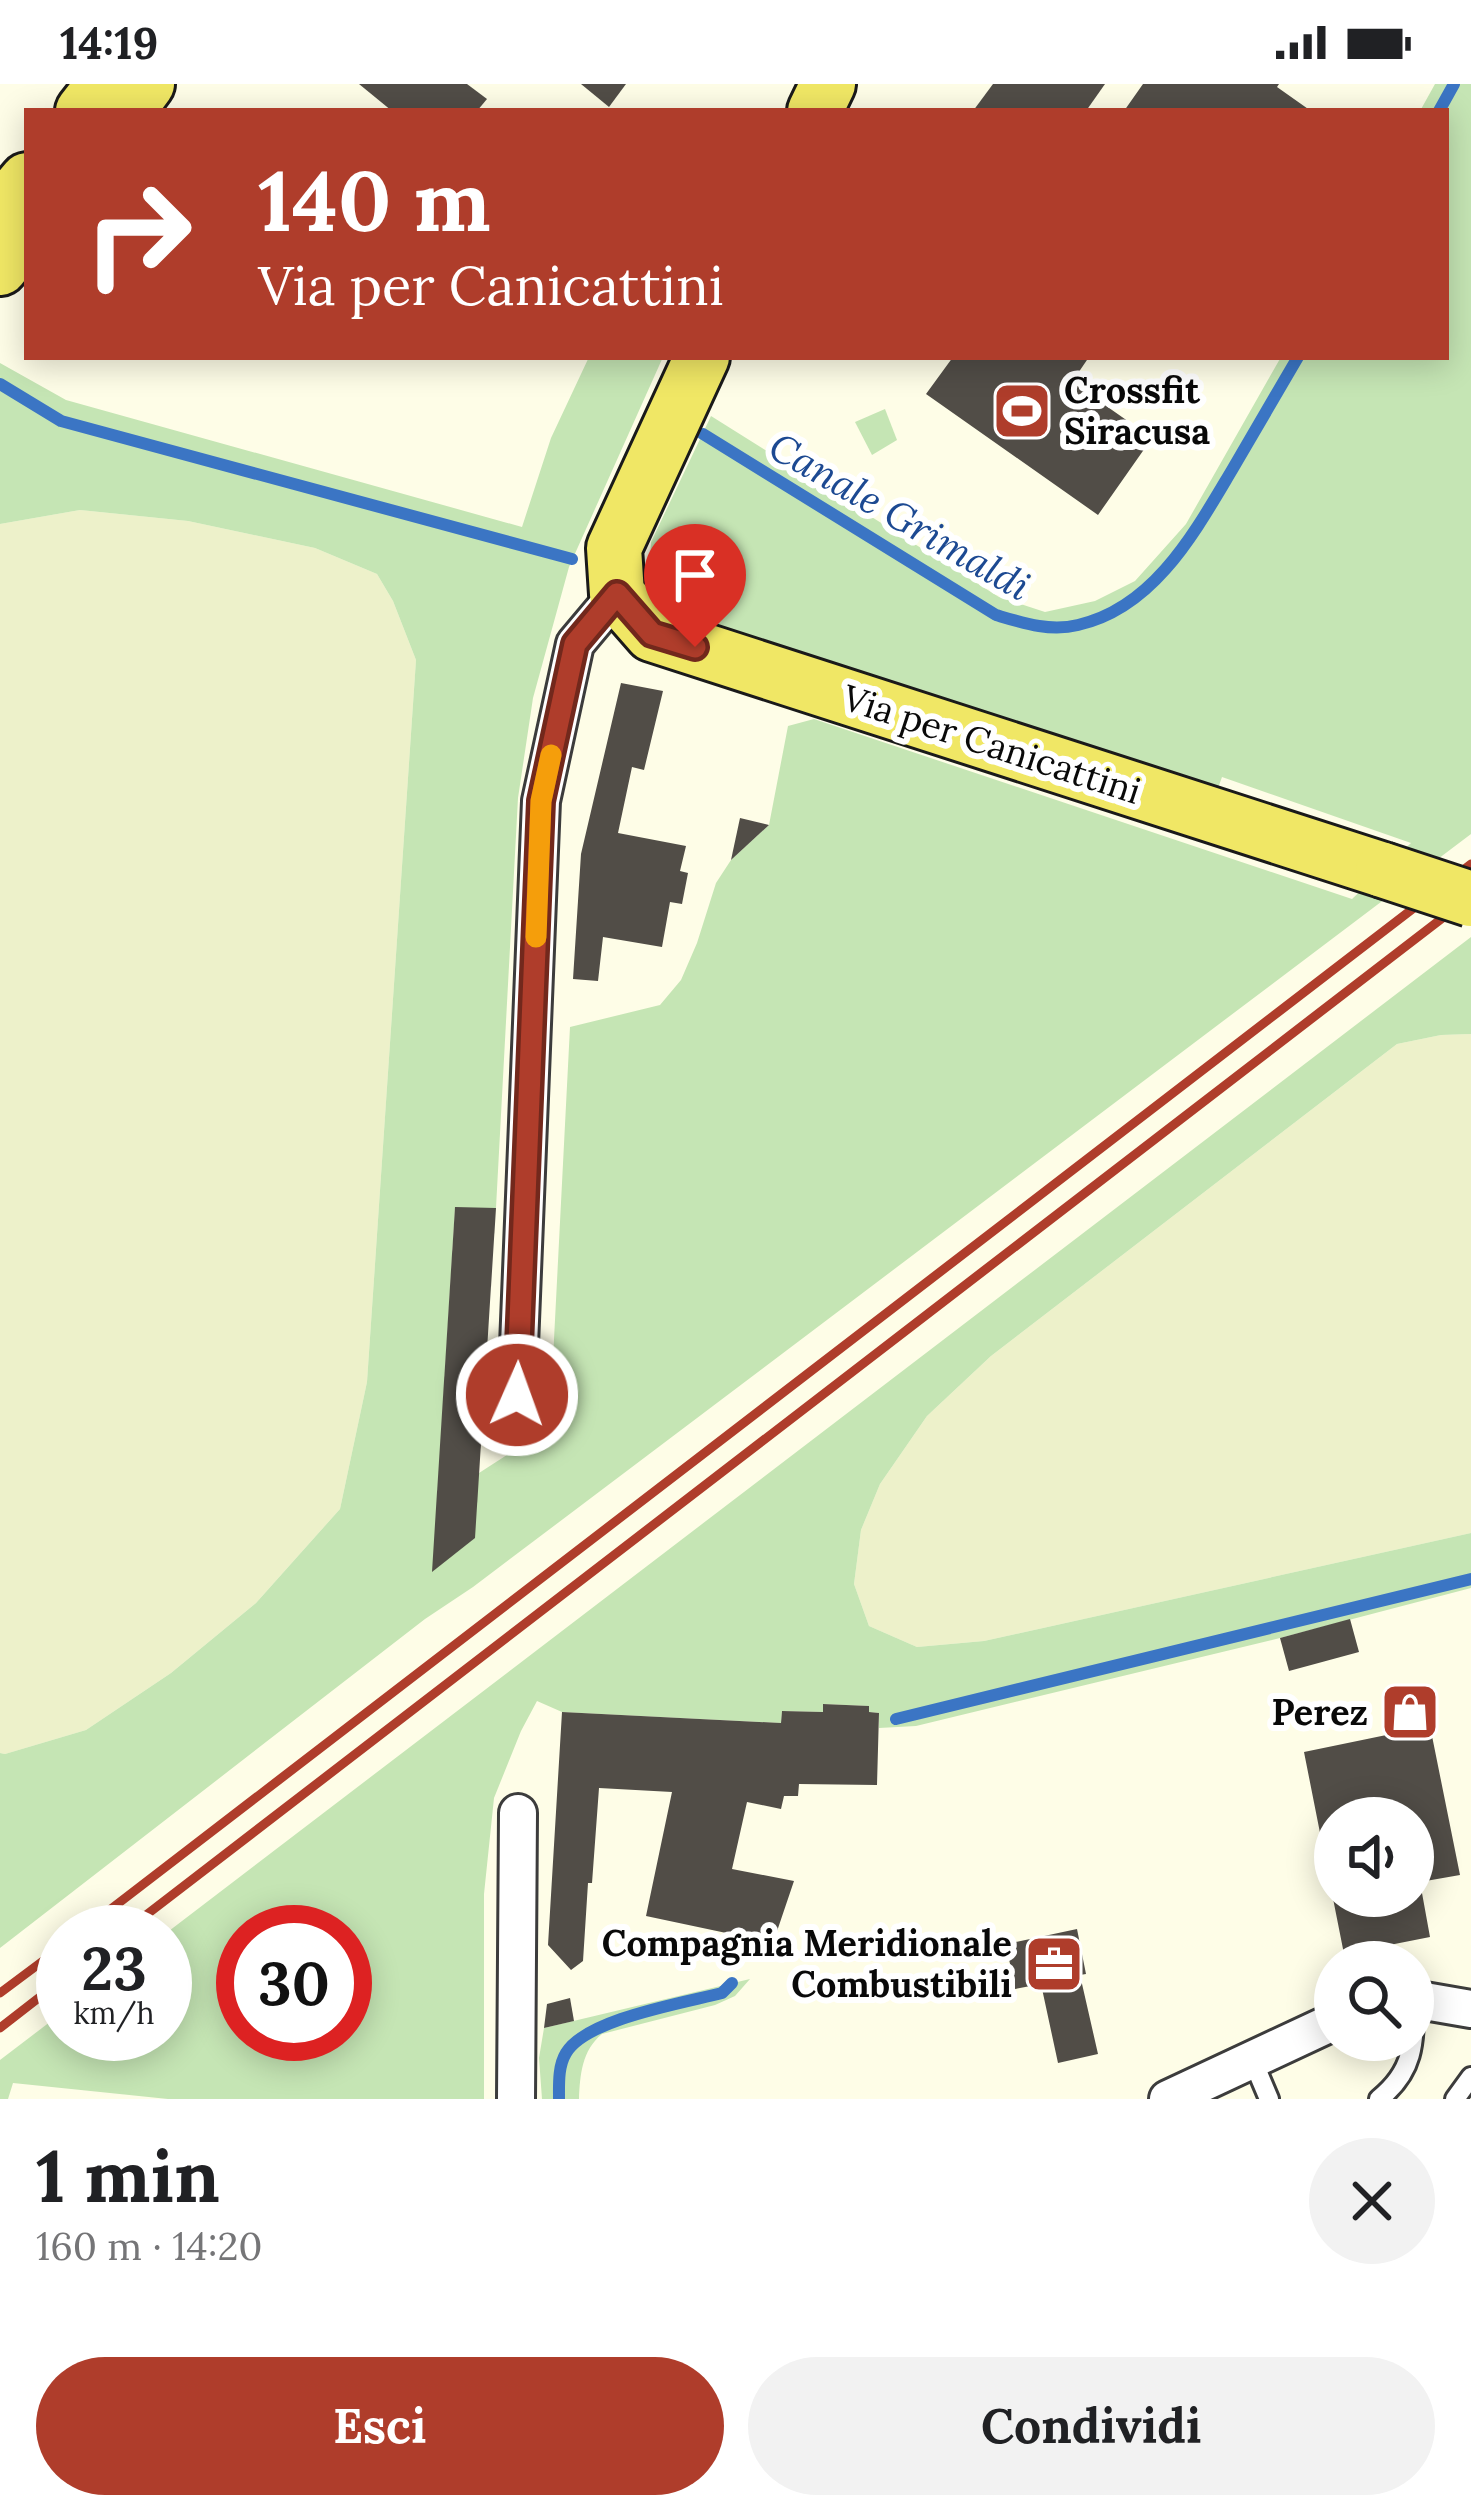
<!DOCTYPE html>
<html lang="it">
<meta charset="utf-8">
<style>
body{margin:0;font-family:Lora,serif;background:#f2f2f2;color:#202124;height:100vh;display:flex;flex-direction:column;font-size:45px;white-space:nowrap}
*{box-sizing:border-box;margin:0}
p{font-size:39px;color:#757577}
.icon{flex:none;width:66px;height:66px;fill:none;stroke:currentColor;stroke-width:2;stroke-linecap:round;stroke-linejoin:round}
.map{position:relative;height:2015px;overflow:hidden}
.panel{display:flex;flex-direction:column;background:#fff;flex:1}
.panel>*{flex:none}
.banner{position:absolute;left:24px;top:24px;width:1425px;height:252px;border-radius:0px;box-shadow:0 6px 30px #0003;background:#af3d2b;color:#fff;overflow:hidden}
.tools{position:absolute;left:1314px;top:1713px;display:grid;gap:24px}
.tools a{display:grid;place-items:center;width:120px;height:120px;border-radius:50%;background:#fff;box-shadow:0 6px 30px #0003;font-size:60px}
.speed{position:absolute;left:36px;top:1821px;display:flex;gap:24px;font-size:60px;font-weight:700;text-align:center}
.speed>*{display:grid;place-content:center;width:156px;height:156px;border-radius:50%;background:#fff;box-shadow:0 6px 30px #0003;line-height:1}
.speed small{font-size:30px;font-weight:400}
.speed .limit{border:18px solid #d22;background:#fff;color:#111}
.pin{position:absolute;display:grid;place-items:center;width:102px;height:102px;color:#fff;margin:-123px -51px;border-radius:50% 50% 50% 0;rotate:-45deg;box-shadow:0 0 12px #0007}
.pin .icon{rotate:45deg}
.me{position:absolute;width:132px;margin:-66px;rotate:2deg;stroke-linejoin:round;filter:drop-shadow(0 0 9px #0008)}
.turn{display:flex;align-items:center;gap:42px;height:252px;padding:0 36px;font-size:54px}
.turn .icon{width:156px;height:156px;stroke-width:2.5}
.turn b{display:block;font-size:84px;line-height:102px}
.round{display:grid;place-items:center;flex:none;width:126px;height:126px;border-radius:63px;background:#f2f2f2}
.headline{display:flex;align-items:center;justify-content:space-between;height:204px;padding:0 36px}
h1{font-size:72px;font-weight:700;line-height:90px}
.cta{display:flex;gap:24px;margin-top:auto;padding:24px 36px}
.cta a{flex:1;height:138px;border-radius:72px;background:#af3d2b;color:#fff;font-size:48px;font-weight:700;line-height:138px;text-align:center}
.cta a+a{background:#f2f2f2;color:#202124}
.status{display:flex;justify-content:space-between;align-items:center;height:84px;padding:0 60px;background:#fff;direction:ltr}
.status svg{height:33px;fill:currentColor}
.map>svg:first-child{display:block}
.farmland{fill:#edf1ca}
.green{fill:#c5e5b4;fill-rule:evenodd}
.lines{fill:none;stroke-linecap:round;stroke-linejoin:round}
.stream{stroke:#3b75c4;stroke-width:12}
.building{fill:#514d47;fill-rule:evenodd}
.lane-casing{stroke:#3c3c3c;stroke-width:24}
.street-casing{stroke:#3c3c3c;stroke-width:42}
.primary-casing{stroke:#1a1a1a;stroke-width:60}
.lane{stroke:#fff;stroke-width:18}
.street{stroke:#fff;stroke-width:36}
.primary{stroke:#f0e765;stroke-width:54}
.rail{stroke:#af3d2b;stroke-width:9}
.primary-bridge-casing{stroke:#1a1a1a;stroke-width:60;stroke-linecap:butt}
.primary-bridge{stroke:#f0e765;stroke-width:54}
.route-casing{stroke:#72281c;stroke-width:30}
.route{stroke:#af3d2b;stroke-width:21}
.slow{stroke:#f59e0b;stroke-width:21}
.labels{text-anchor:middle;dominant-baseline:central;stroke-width:12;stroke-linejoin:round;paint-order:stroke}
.poi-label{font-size:36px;font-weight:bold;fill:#090909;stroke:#fff;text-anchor:end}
.street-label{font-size:36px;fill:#090909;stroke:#fff}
.water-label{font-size:39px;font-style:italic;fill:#1c4992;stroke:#fff}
</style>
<div class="status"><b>14:19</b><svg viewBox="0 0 49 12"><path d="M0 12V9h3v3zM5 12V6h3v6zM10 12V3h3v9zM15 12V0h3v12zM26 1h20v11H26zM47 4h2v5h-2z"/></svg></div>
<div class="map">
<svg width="1471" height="2015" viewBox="0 0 1471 2015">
<rect width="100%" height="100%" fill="#fefde7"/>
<g class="farmland">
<polygon points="80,426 188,437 315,464 377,490 393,517 416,576 367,1298 340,1425 256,1519 171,1589 86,1646 5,1670 0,1669 0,440"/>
<polygon points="1471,950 1471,1449 984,1557 917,1563 869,1542 854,1500 861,1446 880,1400 927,1332 991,1272 1397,960 1441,951"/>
</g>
<g class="green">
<polygon points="1435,0 1471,0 1471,750 473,1503 425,1535 0,1864 0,1669 5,1670 86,1646 171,1589 256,1519 340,1425 367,1298 416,576 393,517 377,490 315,464 188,437 80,426 0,440 0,279 66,316 522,443 551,354 589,273 663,273 569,483 533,614 518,714 496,1124 455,1124 433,1487 479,1389 535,1353 551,1314 570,943 660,921 681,896 697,859 716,799 731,776 769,741 788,642 814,635 1352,815 1411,759 1222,693 1217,707 721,544 675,523 649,493 651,458 711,332 999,513 1045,528 1095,517 1135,497 1186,440 1281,273 1446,273 1446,27 1420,27"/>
<polygon points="885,325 897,356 872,371 855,338"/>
<path d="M1471,853V950L1441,951L1397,960L991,1272L927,1332L880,1400L861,1446L854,1500L869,1542L917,1563L984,1557L1471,1449V1504L1280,1554L916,1642L879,1644V1629L869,1628L868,1622L824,1620L823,1628L782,1627L781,1639L562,1628L537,1617L521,1647L494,1714L484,1810V2015H168L13,1999L8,2015H0V1976L63,1928V1950H165V1850ZM243,1848H345V1950H243Z"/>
<path d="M750,1895L735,1912L715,1921L602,1950C582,1966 580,1991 579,2015H542L539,1974L544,1944Z"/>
</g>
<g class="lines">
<g class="stream">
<polyline points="1439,27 1454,0"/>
<polyline points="0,300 61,337 572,475"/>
<path d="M703,350L996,531C1023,539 1050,548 1078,541C1154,524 1195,448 1232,386C1254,349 1276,311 1298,273"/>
<polyline points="896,1635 1471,1495"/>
<path d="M559,2015C559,2000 558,1982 566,1969C586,1935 683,1919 722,1909L732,1899"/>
</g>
</g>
<g class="building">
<polygon points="359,0 467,0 487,15 477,27 392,27"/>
<polygon points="581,0 626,0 609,23"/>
<polygon points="993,0 1105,0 1086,27 973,27"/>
<polygon points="1143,0 1279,0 1277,3 1311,27 1124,27"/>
<polygon points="953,273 1089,273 1072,298 1152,354 1098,431 926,310"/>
<polygon points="621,599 663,607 644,686 632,683 618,749 686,762 680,787 688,789 682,820 670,818 662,863 603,853 598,897 573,895 581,770"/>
<polygon points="740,734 769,741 731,776"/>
<polygon points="455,1123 496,1124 475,1454 432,1488"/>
<polygon points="1350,1535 1359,1568 1289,1587 1280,1554"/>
<polygon points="823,1620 869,1622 869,1628 879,1629 877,1701 799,1700 798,1712 784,1712 781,1725 747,1718 732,1785 794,1797 773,1859 646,1832 672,1708 599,1704 592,1799 588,1799 583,1877 571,1886 548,1861 562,1628 781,1639 782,1627 823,1628"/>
<path d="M1430,1642L1460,1791L1420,1798L1430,1853L1344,1870L1304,1668ZM1335,1734H1413V1812H1335Z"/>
<polygon points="1077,1845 1086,1890 1080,1891 1098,1970 1058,1979 1041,1900 1015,1905 1006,1860"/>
<polygon points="570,1914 574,1937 544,1944 547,1920"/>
</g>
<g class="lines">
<defs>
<g id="lane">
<polyline points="1253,1977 1269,2015"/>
<path d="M1379,2015C1415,1986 1414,1958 1414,1915"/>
<polyline points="1455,2015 1471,1993"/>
</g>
<g id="street">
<polyline points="517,1311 541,717 575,560 617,510"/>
<polyline points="1413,1915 1471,1925"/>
<polyline points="516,2015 518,1729"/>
<polyline points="1168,2015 1335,1937"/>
</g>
<g id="primary">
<polyline points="83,27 104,0"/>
<polyline points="127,27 147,0"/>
<polyline points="815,27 828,0"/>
<polyline points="0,129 27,96"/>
<polyline points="0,184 27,150"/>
<polyline points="702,273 614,464 617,510 652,550 1383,786"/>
</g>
</defs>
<use href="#lane" class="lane-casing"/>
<use href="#street" class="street-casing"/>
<use href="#primary" class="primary-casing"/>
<use href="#lane" class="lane"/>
<use href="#street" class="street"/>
<use href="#primary" class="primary"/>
<g class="rail">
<polyline points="81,1848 1471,780"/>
<polyline points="124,1848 1471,812"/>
<polyline points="0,1909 63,1862"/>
<polyline points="0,1944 63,1895"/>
</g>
<defs>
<polyline id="primary-bridge" points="1383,786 1471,815"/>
</defs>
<use href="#primary-bridge" class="primary-bridge-casing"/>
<use href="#primary-bridge" class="primary-bridge"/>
</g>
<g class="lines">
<defs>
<polyline id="route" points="517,1311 541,717 575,560 617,510 652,550 695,563"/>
</defs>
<use href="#route" class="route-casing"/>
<use href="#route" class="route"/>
<polyline class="slow" points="536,853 541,717 551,671"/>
</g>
<defs>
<symbol id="stadium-square" viewBox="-11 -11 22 22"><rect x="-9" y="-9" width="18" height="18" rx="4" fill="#af3d2b" stroke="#fff"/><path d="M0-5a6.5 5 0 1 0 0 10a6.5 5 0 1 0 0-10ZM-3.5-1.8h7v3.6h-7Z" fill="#fff"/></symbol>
<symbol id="shop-square" viewBox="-11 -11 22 22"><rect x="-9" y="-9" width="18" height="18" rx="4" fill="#af3d2b" stroke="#fff"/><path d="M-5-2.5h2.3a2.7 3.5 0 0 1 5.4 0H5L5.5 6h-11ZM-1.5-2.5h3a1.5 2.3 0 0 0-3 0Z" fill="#fff"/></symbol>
<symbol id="office-square" viewBox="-11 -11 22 22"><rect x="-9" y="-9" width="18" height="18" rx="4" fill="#af3d2b" stroke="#fff"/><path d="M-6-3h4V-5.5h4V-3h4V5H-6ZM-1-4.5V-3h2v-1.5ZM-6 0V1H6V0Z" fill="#fff"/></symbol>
</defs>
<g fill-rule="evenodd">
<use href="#stadium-square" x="989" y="294" width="66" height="66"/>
<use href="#shop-square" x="1377" y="1595" width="66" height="66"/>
<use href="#office-square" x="1021" y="1847" width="66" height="66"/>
</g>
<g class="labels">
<g class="poi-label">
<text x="1064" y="306" text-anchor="start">Crossfit<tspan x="1064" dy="41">Siracusa</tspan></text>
<text x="1368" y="1628">Perez</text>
<text x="1012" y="1859">Compagnia Meridionale<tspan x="1012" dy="41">Combustibili</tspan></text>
</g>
<g class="street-label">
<text transform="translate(992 660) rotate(18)">Via per Canicattini</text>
</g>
<g class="water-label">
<text transform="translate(900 432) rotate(30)">Canale Grimaldi</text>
</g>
</g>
</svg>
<div class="tools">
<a><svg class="icon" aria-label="sound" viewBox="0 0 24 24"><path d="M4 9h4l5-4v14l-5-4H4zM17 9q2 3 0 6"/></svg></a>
<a><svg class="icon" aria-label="search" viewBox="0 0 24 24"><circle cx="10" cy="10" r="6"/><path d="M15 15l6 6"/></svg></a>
</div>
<div class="speed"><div>23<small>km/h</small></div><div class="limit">30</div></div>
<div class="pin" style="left:695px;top:563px;background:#d93025"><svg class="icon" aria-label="arrive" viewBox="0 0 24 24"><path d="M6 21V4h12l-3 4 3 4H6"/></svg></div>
<svg class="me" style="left:517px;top:1311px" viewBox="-20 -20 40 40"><circle r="17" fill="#af3d2b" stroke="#fff" stroke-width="3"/><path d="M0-11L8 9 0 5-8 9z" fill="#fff"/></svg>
<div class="banner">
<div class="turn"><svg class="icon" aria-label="right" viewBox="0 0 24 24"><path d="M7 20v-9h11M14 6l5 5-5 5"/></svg><div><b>140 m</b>Via per Canicattini</div></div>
</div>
</div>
<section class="panel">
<div class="headline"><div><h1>1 min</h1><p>160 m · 14:20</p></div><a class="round"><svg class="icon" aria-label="close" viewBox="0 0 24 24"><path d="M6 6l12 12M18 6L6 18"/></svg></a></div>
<div class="cta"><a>Esci</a><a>Condividi</a></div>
</section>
